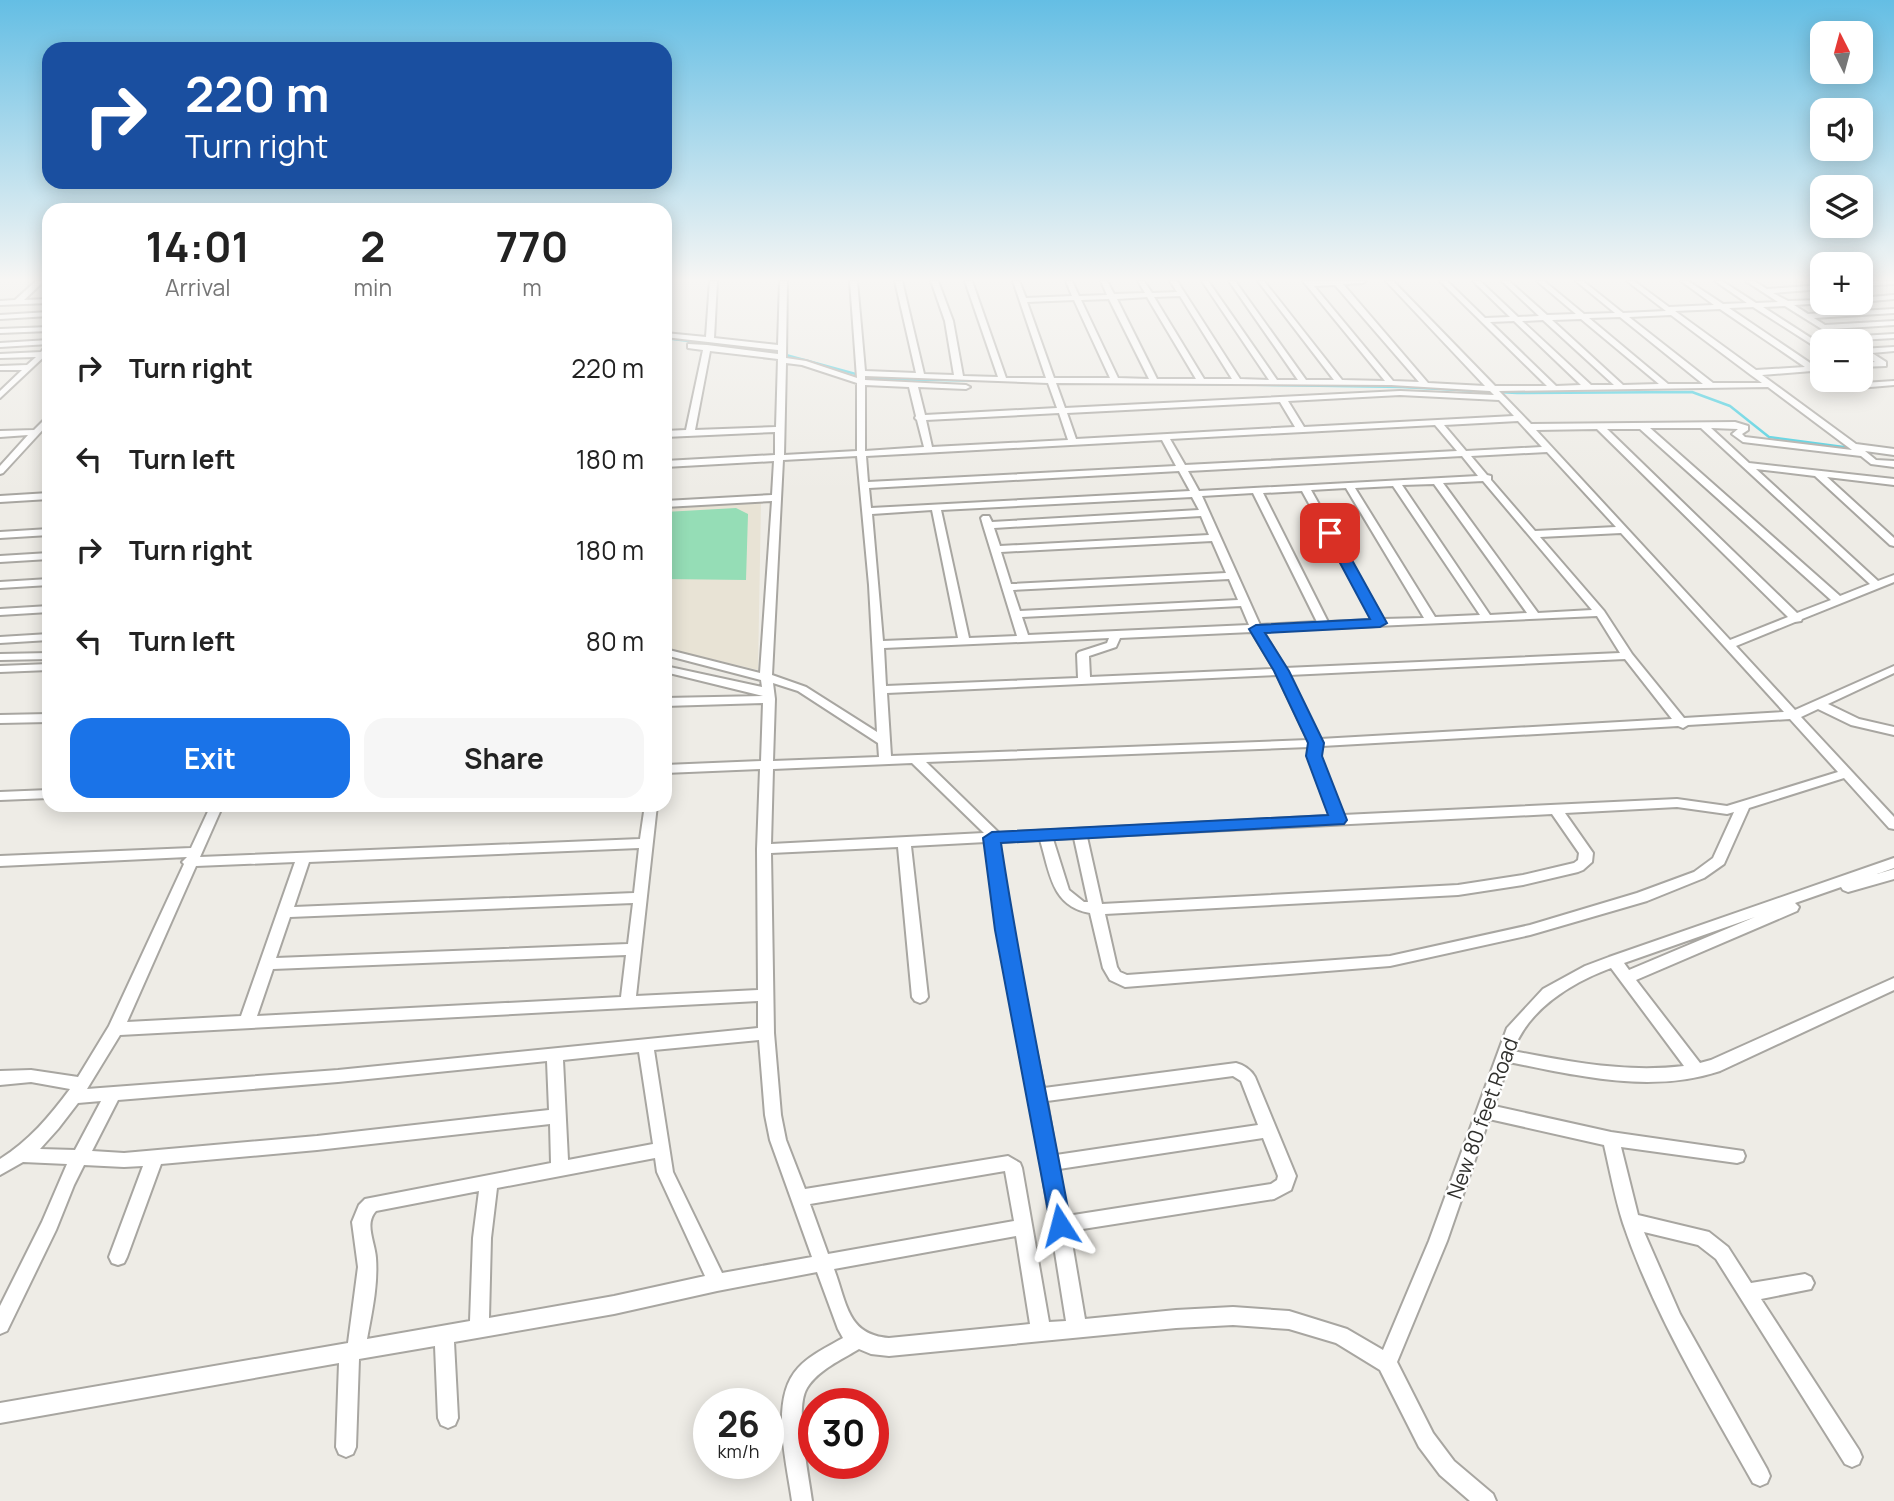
<!DOCTYPE html>
<meta charset="utf-8">
<style>
body{margin:0;font-family:Manrope,sans-serif;background:#f6f6f6;color:#222;height:100vh;display:flex;flex-direction:column;font-size:26px;white-space:nowrap}
*{box-sizing:border-box;margin:0}
p{font-size:23px;color:#767676}
.icon{flex:none;width:38px;height:38px;fill:none;stroke:currentColor;stroke-width:2;stroke-linecap:round;stroke-linejoin:round}
.map{position:relative;flex:1;overflow:hidden}
.sheet{position:absolute;left:42px;top:203px;width:630px;height:609px;display:flex;flex-direction:column;background:#fff;border-radius:21px;box-shadow:0 4px 18px #0003}
.sheet>*{flex:none}
.top-card{position:absolute;left:42px;top:42px;width:630px;height:147px;border-radius:21px;box-shadow:0 4px 18px #0003;background:#1a4fa0;color:#fff;overflow:hidden}
.needle{width:46px;rotate:354deg}
.fabs{position:absolute;left:1810px;top:21px;display:grid;gap:14px}
.fabs a{display:grid;place-items:center;width:63px;height:63px;border-radius:14px;background:#fff;box-shadow:0 4px 18px #0003;font-size:35px}
.speed{position:absolute;left:693px;top:1388px;display:flex;gap:14px;font-size:35px;font-weight:700;text-align:center}
.speed>*{display:grid;place-content:center;width:91px;height:91px;border-radius:50%;background:#fff;box-shadow:0 4px 18px #0003;line-height:1}
.speed small{font-size:18px;font-weight:400}
.speed .limit{border:10px solid #d22;background:#fff;color:#111}
.pin{position:absolute;display:grid;place-items:center;width:60px;height:60px;color:#fff;margin:-30px;border-radius:14px;box-shadow:0 4px 10px #0006}
.me{position:absolute;width:77px;margin:-38px;rotate:351deg;stroke-linejoin:round;filter:drop-shadow(0 0 5px #0008)}
.turn{display:flex;align-items:center;gap:24px;height:147px;padding:0 28px;font-size:32px}
.turn .icon{width:91px;height:91px;stroke-width:2.5}
.turn b{display:block;font-size:49px;line-height:60px}
.eta{display:flex;justify-content:space-evenly;align-items:center;height:119px;text-align:center}
.eta b{font-size:42px;font-weight:700;line-height:49px}
.button{display:flex;gap:14px;margin-top:auto;padding:14px 28px}
.button a{flex:1;height:80px;border-radius:21px;background:#1a73e8;color:#fff;font-size:28px;font-weight:700;line-height:80px;text-align:center}
.button a+a{background:#f6f6f6;color:#222}
ul{padding:0;list-style:none}
li{display:flex;align-items:center;gap:21px;height:91px;padding:0 28px}
li div{flex:1}
li b{display:block;font-size:26px}
li em{font-style:normal}
.map>svg:first-child{display:block}
.built{fill:#e8e3d5}
.green{fill:#95ddb6}
.lines{fill:none;stroke-linecap:round;stroke-linejoin:round}
.stream{stroke:#3eccde;stroke-width:2.5}
.minor-casing{stroke:#a8a6a1;stroke-width:4}
.minor{fill:#fff;fill-rule:evenodd}
.route{fill:#1a73e8;stroke:#114b97;stroke-width:2}
.labels{text-anchor:middle;dominant-baseline:central;stroke-width:5;stroke-linejoin:round;paint-order:stroke}
.near-street-label{font-size:21px;fill:#30302d;stroke:#fff}
</style>
<div class="map">
<svg width="1894" height="1501" viewBox="0 0 1894 1501">
<rect width="100%" height="100%" fill="#eeece6"/>
<polygon class="built" points="761,502 758,670 665,648 665,507"/>
<polygon class="green" points="736,508 748,514 746,580 665,579 665,512"/>
<g class="lines">
<polyline class="stream" points="665,338 775,352 874,379 1402,387 1517,393 1692,392 1730,406 1769,437 1851,448"/>
<defs>
<g id="minor">
<polygon points="36,281 44,281 24,300 49,299 49,303 0,305 0,301 15,300"/>
<path d="M710,281H717L714,338L778,345L780,281H787L786,358L806,361L857,378L850,281H857L865,371L916,373L895,281H902L924,374L954,375L945,321L931,281H938L953,321L963,376L998,377L965,281H972L1006,378H1046L1013,281H1019L1026,298L1072,296L1066,281H1072L1079,296L1107,295L1101,281H1107L1114,294L1145,293L1138,281H1144L1152,293L1177,292L1170,281H1177L1240,379L1269,380L1202,281H1208L1277,380H1298L1229,281H1235L1306,380H1334L1258,281H1264L1342,380L1385,381L1303,281H1366L1363,283L1343,284L1428,383L1485,386L1386,281H1393L1495,386H1547L1440,281H1447L1485,318L1510,317L1473,281H1480L1518,317L1539,316L1502,281H1509L1547,315L1576,314L1537,281H1544L1584,314L1615,313L1576,281H1583L1623,313L1666,311L1627,281H1634L1669,307L1714,305L1681,281H1688L1723,304L1747,303L1715,281H1722L1756,303L1778,302L1746,281H1754L1767,289L1822,285V289L1773,293L1788,301L1822,300V303H1825L1794,305L1808,314L1894,309V313L1814,318L1825,325L1894,321V325L1832,329L1844,337L1894,334V338L1841,341L1785,306L1763,307L1822,345V351L1753,307L1729,308L1822,371V377L1812,371L1762,375L1856,444L1894,449V455L1865,451L1876,460L1894,461V467L1871,464L1861,456L1743,442L1732,434L1738,429L1711,428L1749,463L1894,479V485L1827,477L1894,538V546L1890,545L1815,476L1756,469L1878,581L1894,575V582L1802,619L1801,621L1795,622L1736,646L1795,710L1894,666V673L1828,704L1859,719L1894,727V735L1851,725L1818,709L1801,717L1894,817V829L1889,828L1844,778L1749,808L1724,864L1704,878L1647,901L1530,935L1390,966L1125,987L1110,980L1103,968L1090,913C1051,906 1050,872 1040,840L999,842L1011,930L1044,1088L1236,1063C1244,1065 1251,1070 1255,1077L1296,1176L1291,1190L1274,1199L1070,1231L1085,1319L1176,1310L1233,1307L1289,1311L1347,1329L1383,1350L1429,1241L1507,1028L1543,989L1585,966L1609,957L1894,858V868L1877,874L1894,869V879L1848,892L1843,890L1841,887L1795,903L1799,907L1797,911L1636,980L1700,1063L1711,1060L1894,978V990L1720,1071C1651,1094 1579,1076 1509,1062L1494,1106L1611,1132L1743,1151L1745,1156L1743,1161L1737,1163L1621,1147L1638,1215L1709,1232L1728,1247L1751,1283L1805,1274L1811,1277L1814,1283L1811,1289L1761,1299L1859,1450L1862,1457L1859,1464L1852,1467L1845,1464L1716,1259L1698,1245L1644,1232L1680,1314L1767,1469L1770,1476L1767,1483L1760,1486L1753,1483C1706,1399 1654,1315 1623,1223C1615,1198 1610,1171 1604,1145L1489,1119L1447,1241L1397,1362L1433,1433L1454,1461L1493,1494L1496,1501H1470L1440,1475L1419,1447L1380,1370L1336,1343L1289,1329L1233,1325L1176,1328L889,1356L871,1354L859,1349C841,1360 818,1370 807,1388C794,1408 809,1476 812,1501H792C787,1464 769,1399 798,1368C810,1355 827,1347 843,1338L838,1329L817,1272L717,1291L614,1314L454,1342L458,1418L455,1425L448,1428L441,1425L438,1418L435,1346L359,1359L356,1447L353,1454L346,1457L339,1454L336,1447L339,1363L0,1423V1403L348,1343L358,1267L352,1222L359,1205L365,1199L551,1163L550,1124L317,1150L161,1164L127,1257L124,1263L118,1265L112,1263L109,1257L143,1166L124,1167L84,1165L74,1185L56,1230L7,1331L0,1334V1306L42,1222L67,1164L23,1162L0,1175V1159C29,1141 50,1116 70,1089L31,1082L0,1085V1071L31,1070L78,1077L109,1026L184,864L182,862L187,857L0,866V856L191,848L211,805H223L200,857L640,839L645,805H657L636,996L758,990L757,849L760,769L665,773V765L761,761L763,703L665,706V698L763,696L665,672V666L762,687L761,680L665,655V649L760,673L772,501L665,507V501L772,495L774,461L665,467V461L775,455V432L665,437V431L686,430L703,350L688,348V344L707,345L778,354V350L665,337V333L706,337ZM1335,285L1419,382L1393,381L1314,286ZM1180,296L1232,379H1204L1154,297ZM1147,297L1196,379H1157L1117,299ZM1109,299L1149,379L1118,378L1081,300ZM1074,300L1110,378H1054L1027,302ZM1720,309L1805,367L1756,370L1675,311ZM1671,315L1751,375L1762,383H1713L1629,317ZM1620,317L1703,384H1668L1589,318ZM1581,319L1659,384L1623,385L1552,320ZM1543,320L1614,385H1591L1522,321ZM1514,321L1581,385L1556,386L1490,322ZM710,351L778,359L776,427L695,430ZM786,363L802,365L857,383V451L784,455ZM865,376L1048,383L1057,408L925,415L918,387L966,389L970,387L966,385L865,380ZM1056,383L1391,385L1490,391L1494,395L1400,391L1065,408ZM865,385L909,387L916,416L915,418L917,420L924,447L865,451ZM1768,387L1852,450L1745,437L1742,434L1748,430V426L1735,422L1531,424L1499,391ZM1400,395L1499,400L1514,416L1304,427L1288,401ZM1280,402L1295,427L1076,439L1067,413ZM1059,413L1068,440L932,447L926,420ZM1518,421L1542,447L1466,451L1444,425ZM1435,425L1457,451L1185,465L1170,439ZM1650,428H1701L1870,584L1840,596ZM1597,429L1788,617L1730,640L1536,430ZM1607,429H1640L1831,600L1797,613ZM1162,440L1176,466L868,482L866,456ZM1547,452L1616,527L1535,531L1491,480V476L1487,475L1471,456ZM857,456L869,585L877,732L806,687L772,675L783,460ZM1462,456L1478,476L1199,491L1188,471ZM1179,471L1190,491L871,508L869,488ZM1483,481L1592,610L1538,613L1443,483ZM1434,484L1527,613L1490,615L1402,485ZM1393,486L1480,615L1435,617L1355,488ZM1346,488L1424,618L1383,619L1311,490ZM1302,491L1373,620L1328,622L1263,493ZM1253,493L1317,622L1260,625L1202,496ZM1192,497L1199,510L992,522L989,516H983L981,518L983,525L1017,636L969,638L941,510ZM932,510L958,638L883,641L872,514ZM1201,516L1209,535L1000,546L994,528ZM1621,533L1784,712L1684,718L1632,654L1604,611L1540,537ZM1212,541L1226,573L1011,584L1001,552ZM1229,579L1238,600L1020,611L1013,590ZM1241,606L1249,625L1028,635L1022,617ZM1597,616L1620,653L1285,668L1263,631ZM1252,632L1274,669L1090,677L1089,656L1116,647L1120,638ZM1109,638L1107,643L1079,652L1077,654L1078,678L886,686L884,648ZM1625,659L1672,719L1320,739L1289,675ZM1277,675L1308,740L891,756L887,693ZM773,683L798,691L878,743L879,757L773,761L775,699ZM1790,719L1838,772L1727,806L1677,799L1343,815L1320,756L1322,746L1678,726L1683,728L1688,725ZM1309,747L1308,756L1330,816L999,833L926,762ZM912,763L984,833L771,844L773,769ZM1677,807L1727,814L1734,812L1713,858L1694,872L1637,893L1530,925L1390,956L1127,975L1120,972L1117,967L1105,914L1458,895L1523,885L1578,872L1583,870L1592,862L1593,853L1565,813ZM1552,814L1579,853L1578,860L1574,863L1523,875L1458,885L1102,904L1087,837ZM1074,838L1088,902H1084L1069,890L1053,839ZM986,842L997,930L1030,1096L1066,1321L1049,1322L1022,1168L1020,1163L1008,1156L805,1189L786,1140L781,1115L774,1033L771,853L898,847L912,997L915,1001L920,1003L925,1001L928,997L911,846ZM639,848L634,893L294,907L309,862ZM295,862L241,1016L127,1022L196,866ZM633,903L628,944L276,958L290,917ZM1755,917L1629,970L1624,963ZM626,955L621,997L257,1016L273,969ZM1611,968L1684,1066C1626,1073 1571,1062 1513,1051C1528,1009 1571,983 1611,968ZM758,1001V1028L338,1070L87,1089L120,1035ZM759,1040L765,1115L770,1140L812,1257L722,1273L673,1172L654,1050ZM639,1052L653,1144L568,1160L563,1060ZM547,1061L549,1110L317,1136L124,1153L92,1151L118,1100L338,1082ZM1233,1076L1241,1081L1258,1125L1056,1155L1047,1101ZM101,1101L75,1150L40,1149L58,1129L78,1103ZM1263,1138L1278,1176L1277,1180L1271,1184L1067,1216L1059,1169ZM655,1158L657,1172L705,1276L614,1296L489,1318L491,1238L497,1188ZM1005,1171L1014,1221L828,1254L810,1204ZM479,1191L473,1238L470,1321L367,1339C372,1312 378,1285 376,1258C375,1242 364,1224 376,1211ZM1016,1236L1030,1324L889,1338C847,1335 847,1303 834,1269Z"/>
<polygon points="1894,281 1894,284 1860,286 1860,282"/>
<polygon points="1894,295 1894,299 1860,302 1860,298"/>
<polygon points="49,312 49,316 0,319 0,315"/>
<polygon points="49,327 49,331 0,333 0,329"/>
<polygon points="49,340 49,344 0,347 0,343"/>
<polygon points="46,346 49,346 49,352 0,398 0,391 22,370 0,370 0,366 27,365 36,357 0,358 0,354 41,352"/>
<polygon points="1894,347 1894,351 1872,353 1886,362 1886,366 1860,367 1860,363 1875,362 1861,353 1861,349"/>
<polygon points="1826,380 1836,380 1848,384 1894,381 1894,385 1847,389"/>
<polygon points="49,415 49,423 3,473 0,474 0,466 28,435 0,437 0,431 34,430"/>
<polygon points="49,493 49,499 0,502 0,496"/>
<polygon points="49,529 49,535 0,538 0,532"/>
<polygon points="49,553 49,559 0,562 0,556"/>
<polygon points="49,579 49,585 0,588 0,582"/>
<polygon points="49,606 49,612 0,615 0,609"/>
<polygon points="49,634 49,640 0,643 0,637"/>
<polygon points="49,653 49,659 0,660 0,654"/>
<polygon points="49,664 49,670 0,672 0,666"/>
<polygon points="49,714 49,722 0,723 0,715"/>
<polygon points="49,790 49,798 0,800 0,792"/>
</g>
</defs>
<use href="#minor" class="minor-casing"/>
<use href="#minor" class="minor"/>
</g>
<linearGradient id="sky" x2="0" y2="1"><stop stop-color="#64bee4"/><stop offset="0.57" stop-color="#f7f6f4"/><stop offset="1" stop-color="#f7f6f4" stop-opacity="0"/></linearGradient>
<rect width="1894" height="491" fill="url(#sky)"/>
<path class="route" d="M1330,529L1337,533L1387,623L1380,627L1265,633L1289,671L1324,743L1322,756L1347,820L1344,824L1001,843C1020,971 1048,1098 1071,1225L1068,1232L1060,1235L1052,1232L995,930L983,838L992,832L1328,815L1306,756L1308,743L1274,671L1249,629L1256,625L1370,619L1324,533Z"/>
<g class="labels">
<g class="near-street-label">
<text transform="translate(1482 1118) rotate(-70)">New 80 feet Road</text>
</g>
</g>
</svg>
<div class="fabs">
<a><svg class="needle" viewBox="-14 -14 28 28"><path d="M0-13l5 13h-10z" fill="#e53935"/><path d="M0 13l5-13h-10z" fill="#767676"/></svg></a>
<a><svg class="icon" aria-label="sound" viewBox="0 0 24 24"><path d="M4 9h4l5-4v14l-5-4H4zM17 9q2 3 0 6"/></svg></a>
<a><svg class="icon" aria-label="layers" viewBox="0 0 24 24"><path d="M12 4l9 5-9 5-9-5zM3 14l9 5 9-5"/></svg></a>
<a>+</a>
<a>−</a>
</div>
<div class="speed"><div>26<small>km/h</small></div><div class="limit">30</div></div>
<div class="pin" style="left:1330px;top:533px;background:#d93025"><svg class="icon" aria-label="arrive" viewBox="0 0 24 24"><path d="M6 21V4h12l-3 4 3 4H6"/></svg></div>
<svg class="me" style="left:1060px;top:1225px" viewBox="-20 -20 40 40"><path d="M0-17L14 15 0 8-14 15z" fill="#1a73e8" stroke="#fff" stroke-width="4"/></svg>
<div class="top-card">
<div class="turn"><svg class="icon" aria-label="right" viewBox="0 0 24 24"><path d="M7 20v-9h11M14 6l5 5-5 5"/></svg><div><b>220 m</b>Turn right</div></div>
</div>
<section class="sheet">
<div class="eta">
<div><b>14:01</b><p>Arrival</p></div>
<div><b>2</b><p>min</p></div>
<div><b>770</b><p>m</p></div>
</div>
<ul>
<li><svg class="icon" aria-label="right" viewBox="0 0 24 24"><path d="M7 20v-9h11M14 6l5 5-5 5"/></svg><div><b>Turn right</b></div><em>220 m</em></li>
<li><svg class="icon" aria-label="left" viewBox="0 0 24 24"><path d="M17 20v-9H6M10 6l-5 5 5 5"/></svg><div><b>Turn left</b></div><em>180 m</em></li>
<li><svg class="icon" aria-label="right" viewBox="0 0 24 24"><path d="M7 20v-9h11M14 6l5 5-5 5"/></svg><div><b>Turn right</b></div><em>180 m</em></li>
<li><svg class="icon" aria-label="left" viewBox="0 0 24 24"><path d="M17 20v-9H6M10 6l-5 5 5 5"/></svg><div><b>Turn left</b></div><em>80 m</em></li>
</ul>
<div class="button"><a>Exit</a><a>Share</a></div>
</section>
</div>
